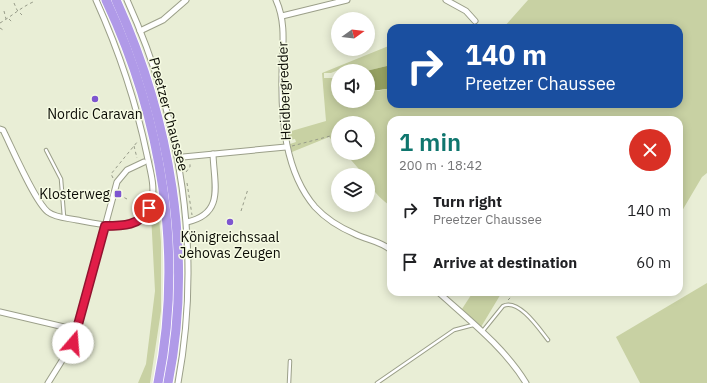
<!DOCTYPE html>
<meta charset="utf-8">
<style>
body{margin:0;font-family:"IBM Plex Sans",sans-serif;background:#f6f6f6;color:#202124;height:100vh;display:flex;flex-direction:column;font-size:15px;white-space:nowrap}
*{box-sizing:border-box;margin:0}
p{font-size:13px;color:#757577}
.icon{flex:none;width:22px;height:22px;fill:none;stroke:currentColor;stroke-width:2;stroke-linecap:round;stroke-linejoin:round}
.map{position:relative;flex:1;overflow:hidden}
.sheet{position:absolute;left:387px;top:116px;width:296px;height:180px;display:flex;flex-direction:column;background:#fff;border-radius:12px;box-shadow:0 2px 10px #0003}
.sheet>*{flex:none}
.hud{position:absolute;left:387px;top:24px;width:296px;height:84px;border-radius:12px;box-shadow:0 2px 10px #0003;background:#1a4fa0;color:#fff;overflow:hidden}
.needle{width:26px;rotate:75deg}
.fabs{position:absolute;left:331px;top:12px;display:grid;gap:8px}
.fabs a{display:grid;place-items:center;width:44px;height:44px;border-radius:50%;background:#fff;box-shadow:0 2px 10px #0003;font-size:20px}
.pin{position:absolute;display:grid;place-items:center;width:34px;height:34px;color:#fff;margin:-17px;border:2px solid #fff;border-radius:50%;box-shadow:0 1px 4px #0007}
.me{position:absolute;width:44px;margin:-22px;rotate:18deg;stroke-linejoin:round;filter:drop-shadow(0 0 3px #0008)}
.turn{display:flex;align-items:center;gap:14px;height:84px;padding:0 12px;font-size:18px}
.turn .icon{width:52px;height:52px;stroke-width:2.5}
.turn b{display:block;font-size:28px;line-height:34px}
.round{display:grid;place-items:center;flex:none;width:42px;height:42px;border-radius:21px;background:#f6f6f6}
.headline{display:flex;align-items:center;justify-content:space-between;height:68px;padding:0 12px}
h1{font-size:24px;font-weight:600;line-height:30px;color:#0f766e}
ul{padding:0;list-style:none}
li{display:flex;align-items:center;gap:12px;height:52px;padding:0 12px}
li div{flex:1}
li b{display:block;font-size:15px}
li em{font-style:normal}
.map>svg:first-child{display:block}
.green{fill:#c8d1a3}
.water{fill:#97a263}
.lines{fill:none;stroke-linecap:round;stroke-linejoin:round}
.minor-tunnel{stroke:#c8ccb7;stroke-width:5;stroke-dasharray:5 2.5;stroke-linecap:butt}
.service-casing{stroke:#9b9f89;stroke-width:4.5}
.minor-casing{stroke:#9b9f89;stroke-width:7}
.trunk-casing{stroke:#fff;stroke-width:11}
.path{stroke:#979b89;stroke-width:1;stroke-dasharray:3 3;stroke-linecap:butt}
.service{stroke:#fff;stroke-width:2.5}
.minor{stroke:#fff;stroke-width:5}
.trunk{stroke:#b09ae8;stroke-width:9}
.route-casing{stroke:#92132f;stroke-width:10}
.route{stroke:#e11d48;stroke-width:7}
.poi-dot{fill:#7e56d0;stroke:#f6fbe3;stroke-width:1.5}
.labels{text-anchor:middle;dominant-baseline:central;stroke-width:3;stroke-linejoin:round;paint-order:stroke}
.street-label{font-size:14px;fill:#0b0c05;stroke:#f6fbe3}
.poi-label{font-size:14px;fill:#0b0c05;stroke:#f6fbe3}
</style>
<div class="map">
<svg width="707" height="383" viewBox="0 0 707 383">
<rect width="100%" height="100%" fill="#e9eed6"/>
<g class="green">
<path d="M528,0H707V173L702,177L679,216V120H391V206C381,200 368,187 368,175H364L345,153H368V123H338V146L329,137L292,152L290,144L296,142L295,139L290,140L288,132L326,121L322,73L391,45V65L366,71H350L348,66L331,73H324V78H333L334,80L338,78V101H368V85C373,94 382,90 391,88V104H679V28H503Z"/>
<polygon points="157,192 161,242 161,311 150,383 138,383 146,364 155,291 151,214"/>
<polygon points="707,283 707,383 640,383 616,337"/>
<polygon points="473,292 502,292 481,327 462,309"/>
</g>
<path class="water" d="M391,65V88C371,92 368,93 368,71H366Z"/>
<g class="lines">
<polyline class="minor-tunnel" points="145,162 183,157"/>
<defs>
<g id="service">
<polyline points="46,150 61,179 64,217"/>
<path d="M482,332L503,306C519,298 540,330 548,340"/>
<polyline points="289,383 290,361"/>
<polyline points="377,383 454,330 473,325"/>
</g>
<g id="minor">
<path d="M127,0C182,121 202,252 178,383"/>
<path d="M276,0C287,24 282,50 282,75C281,119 285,172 315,207C326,219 341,228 355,234C367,240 380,241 391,250"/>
<polyline points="446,0 466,11 475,21"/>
<polyline points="282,16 347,0"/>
<polyline points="140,31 163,20 186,0"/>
<path d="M0,129L3,130C12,148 35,202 48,212C56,218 68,218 77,220C102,225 145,236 152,200C155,185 150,170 147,155C136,102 118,49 96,0"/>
<polyline points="183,157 286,147"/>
<path d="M187,222C225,214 214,184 213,154"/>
<path d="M438,292C468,319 505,348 526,383"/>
<polyline points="0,312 77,330"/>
<polyline points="48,383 73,343 77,330 117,182 127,170 144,162"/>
</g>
<g id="trunk">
<path d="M106,0C162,119 184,253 158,383"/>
<path d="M116,0C170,119 194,254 168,383"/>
</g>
</defs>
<use href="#service" class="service-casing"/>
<use href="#minor" class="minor-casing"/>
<use href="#trunk" class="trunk-casing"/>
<g class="path">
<polyline points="14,3 17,10 22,15"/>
<polyline points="4,11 6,19"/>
<polyline points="9,19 13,23"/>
<path d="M0,23C12,16 20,8 33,2"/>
<polyline points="0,28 3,30"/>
<polyline points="348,123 349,120"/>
<polyline points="134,146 137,158"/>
<polyline points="292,146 338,134"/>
<polyline points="186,172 190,167 190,163"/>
<polyline points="113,178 111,174 138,141"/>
<polyline points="187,183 192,215"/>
<polyline points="119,195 127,199"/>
<polyline points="241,211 248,189"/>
<polyline points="508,300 516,292"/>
</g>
<use href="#service" class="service"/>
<use href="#minor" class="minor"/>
<use href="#trunk" class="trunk"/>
</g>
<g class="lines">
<defs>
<path id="route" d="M73,343L105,226C122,226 141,226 149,208"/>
</defs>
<use href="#route" class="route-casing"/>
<use href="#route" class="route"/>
</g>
<g class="poi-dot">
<circle cx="95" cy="99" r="4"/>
<rect x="114" y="190" width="8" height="8" rx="2"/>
<circle cx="230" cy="222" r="4"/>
</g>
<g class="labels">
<g class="street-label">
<text transform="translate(284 91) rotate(-92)">Heidbergredder</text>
<text transform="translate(169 114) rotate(75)">Preetzer Chaussee</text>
</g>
<g class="poi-label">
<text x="95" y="114">Nordic Caravan</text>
<text x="110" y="194" text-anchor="end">Klosterweg</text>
<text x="230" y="237">Königreichssaal<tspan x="230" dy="16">Jehovas Zeugen</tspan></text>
</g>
</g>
</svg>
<div class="fabs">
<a><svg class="needle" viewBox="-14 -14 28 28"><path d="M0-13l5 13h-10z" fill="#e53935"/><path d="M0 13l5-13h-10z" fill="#757577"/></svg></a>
<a><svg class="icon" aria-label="sound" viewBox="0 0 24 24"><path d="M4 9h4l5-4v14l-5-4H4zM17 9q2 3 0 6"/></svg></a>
<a><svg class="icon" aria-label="search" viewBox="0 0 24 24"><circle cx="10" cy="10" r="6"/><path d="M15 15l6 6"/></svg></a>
<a><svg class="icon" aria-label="layers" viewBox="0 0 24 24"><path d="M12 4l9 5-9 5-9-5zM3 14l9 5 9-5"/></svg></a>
</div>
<div class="pin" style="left:149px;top:208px;background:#d93025"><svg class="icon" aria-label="arrive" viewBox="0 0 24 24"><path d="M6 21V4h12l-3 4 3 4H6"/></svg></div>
<svg class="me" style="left:73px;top:343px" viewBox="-20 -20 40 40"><circle r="19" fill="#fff"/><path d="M0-13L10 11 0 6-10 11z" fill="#e11d48"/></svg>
<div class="hud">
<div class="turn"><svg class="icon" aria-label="right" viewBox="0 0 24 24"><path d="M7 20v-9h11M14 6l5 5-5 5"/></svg><div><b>140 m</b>Preetzer Chaussee</div></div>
</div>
<section class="sheet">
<div class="headline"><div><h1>1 min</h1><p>200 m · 18:42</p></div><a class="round" style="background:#d93025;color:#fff"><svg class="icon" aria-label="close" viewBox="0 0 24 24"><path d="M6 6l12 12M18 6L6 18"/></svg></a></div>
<ul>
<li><svg class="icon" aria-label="right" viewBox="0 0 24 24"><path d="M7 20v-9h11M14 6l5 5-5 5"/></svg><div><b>Turn right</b><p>Preetzer Chaussee</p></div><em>140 m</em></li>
<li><svg class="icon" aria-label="arrive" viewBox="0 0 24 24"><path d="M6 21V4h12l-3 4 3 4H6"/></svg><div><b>Arrive at destination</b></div><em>60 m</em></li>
</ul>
</section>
</div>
